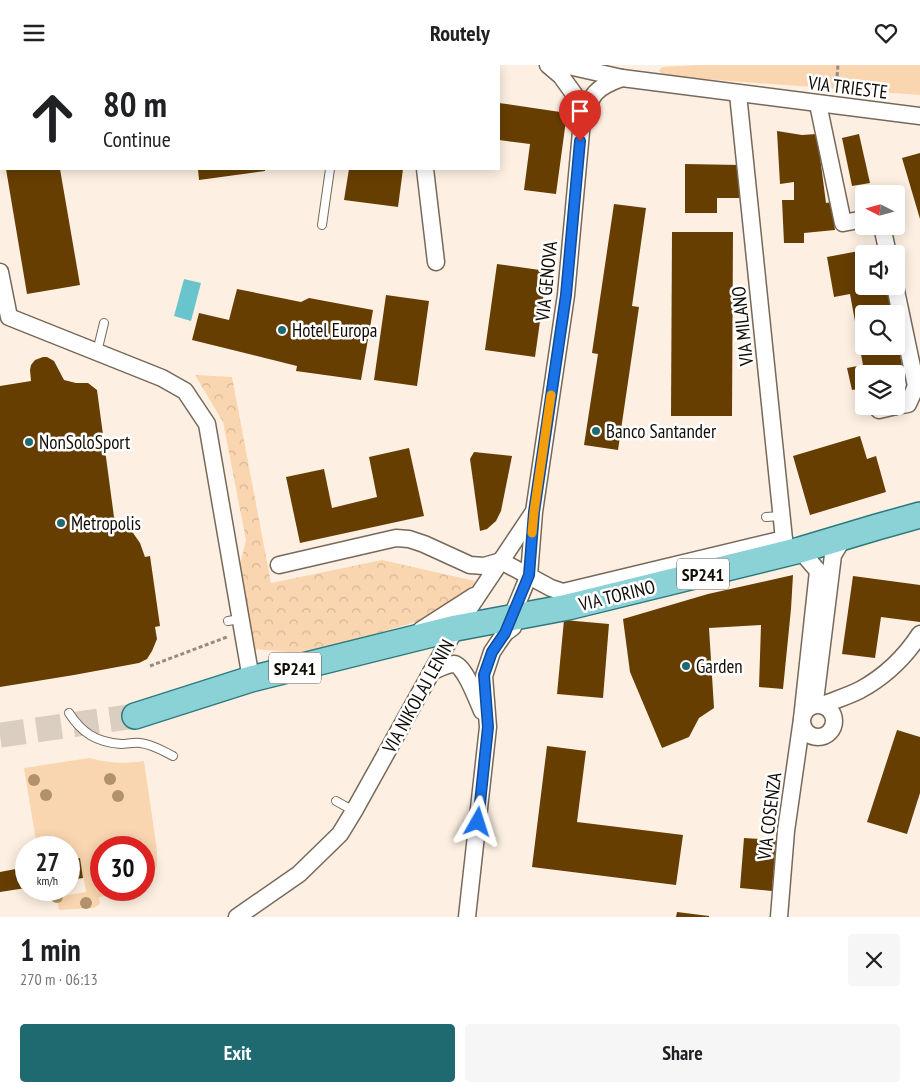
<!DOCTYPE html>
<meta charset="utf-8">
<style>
body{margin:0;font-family:"PT Sans Narrow",sans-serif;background:#f6f6f6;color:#202124;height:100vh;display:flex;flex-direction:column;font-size:19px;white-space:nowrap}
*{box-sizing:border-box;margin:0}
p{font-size:16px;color:#757577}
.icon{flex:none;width:28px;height:28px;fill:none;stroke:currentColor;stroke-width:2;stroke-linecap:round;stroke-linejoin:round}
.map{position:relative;height:852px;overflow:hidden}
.details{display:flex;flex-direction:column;background:#fff;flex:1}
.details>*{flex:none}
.hud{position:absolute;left:0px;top:0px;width:500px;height:105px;box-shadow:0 2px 12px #0003;background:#fff;color:#202124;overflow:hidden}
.needle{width:32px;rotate:276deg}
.fabs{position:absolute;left:855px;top:120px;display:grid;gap:10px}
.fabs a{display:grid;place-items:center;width:50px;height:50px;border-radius:5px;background:#fff;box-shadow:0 2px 12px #0003;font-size:25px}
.speed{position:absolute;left:15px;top:771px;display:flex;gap:10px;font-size:25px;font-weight:700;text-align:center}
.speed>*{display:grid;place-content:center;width:65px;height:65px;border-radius:50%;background:#fff;box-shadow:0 2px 12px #0003;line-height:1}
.speed small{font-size:12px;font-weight:400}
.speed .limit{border:8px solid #d22;background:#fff;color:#111}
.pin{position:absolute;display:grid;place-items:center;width:42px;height:42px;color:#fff;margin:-51px -21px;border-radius:50% 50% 50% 0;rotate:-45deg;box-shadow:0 0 5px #0007}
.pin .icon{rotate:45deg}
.me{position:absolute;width:55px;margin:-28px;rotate:6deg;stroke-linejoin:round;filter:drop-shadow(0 0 4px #0008)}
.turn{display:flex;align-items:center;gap:18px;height:105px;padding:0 20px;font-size:22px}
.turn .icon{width:65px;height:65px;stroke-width:2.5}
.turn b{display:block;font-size:35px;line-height:42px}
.round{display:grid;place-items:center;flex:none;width:52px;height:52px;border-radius:5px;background:#f6f6f6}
.head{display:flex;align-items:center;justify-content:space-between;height:85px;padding:0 20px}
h1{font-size:30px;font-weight:700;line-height:38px}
.button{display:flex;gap:10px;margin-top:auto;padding:10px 20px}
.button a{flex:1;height:58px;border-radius:5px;background:#1e6a70;color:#fff;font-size:20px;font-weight:700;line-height:58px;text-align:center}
.button a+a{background:#f6f6f6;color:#202124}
header{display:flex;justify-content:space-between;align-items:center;height:65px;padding:0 20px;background:#fff;font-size:22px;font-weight:700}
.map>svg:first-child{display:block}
.green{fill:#fad6b0}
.park{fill:url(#park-crowns)}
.water{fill:#6ac4cb}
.building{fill:#663e02}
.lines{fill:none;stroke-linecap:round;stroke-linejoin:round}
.primary-tunnel{stroke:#dacec1;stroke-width:25;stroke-dasharray:25 12;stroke-linecap:butt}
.lane-casing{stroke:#776959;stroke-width:10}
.street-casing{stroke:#776959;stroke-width:19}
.primary-casing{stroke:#2e797d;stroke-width:28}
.path{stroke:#968c82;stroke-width:3;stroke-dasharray:4 2.5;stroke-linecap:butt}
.lane{stroke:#fff;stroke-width:8}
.street{stroke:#fff;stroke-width:16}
.primary{stroke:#8bd2d7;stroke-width:25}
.tree{fill:#b29369}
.route-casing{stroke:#114b97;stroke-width:12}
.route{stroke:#1a73e8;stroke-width:9}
.slow{stroke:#f59e0b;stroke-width:9}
.poi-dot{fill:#1e6a70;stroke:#fff;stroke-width:2}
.labels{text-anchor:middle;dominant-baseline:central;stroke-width:5;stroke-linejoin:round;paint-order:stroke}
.shield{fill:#fff;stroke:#585551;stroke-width:1}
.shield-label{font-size:18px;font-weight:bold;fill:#110c06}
.street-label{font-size:19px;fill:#110c06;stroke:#fff}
.poi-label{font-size:19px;fill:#110c06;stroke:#fff;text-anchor:start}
</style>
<header><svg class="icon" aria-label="menu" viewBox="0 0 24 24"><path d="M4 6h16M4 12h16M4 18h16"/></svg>Routely<svg class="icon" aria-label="heart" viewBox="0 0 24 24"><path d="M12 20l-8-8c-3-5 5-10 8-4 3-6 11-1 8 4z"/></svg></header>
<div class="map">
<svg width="920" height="852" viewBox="0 0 920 852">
<defs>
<pattern id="park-crowns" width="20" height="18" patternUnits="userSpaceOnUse" patternTransform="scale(1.25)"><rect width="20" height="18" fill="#fad6b0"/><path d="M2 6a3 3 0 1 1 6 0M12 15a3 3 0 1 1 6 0" fill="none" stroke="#d5b696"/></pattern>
</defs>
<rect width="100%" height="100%" fill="#fdf0e2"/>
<g class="green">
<polygon points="698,0 920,0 920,30 665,11 659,6 662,2"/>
<path d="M89,693C107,698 125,699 144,696L157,785V801L152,812L144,820V782H101V825H133L99,832L100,839L94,843L59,845L57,832L86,827L80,794L69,795V782H37L24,703Z"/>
</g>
<polygon class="park" points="195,310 232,312 271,518 382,495 475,516 473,525 425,554 309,589 253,584 240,499 246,475 223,357"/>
<polygon class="water" points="184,214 201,218 191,256 174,251"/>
<g class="building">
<polygon points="499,38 567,48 556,129 524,125 530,79 499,75"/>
<polygon points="777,66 802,70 817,69 826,138 831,137 835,165 804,168 804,178 784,178 782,135 794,135 794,117 780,119"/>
<polygon points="859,69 870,118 852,121 842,73"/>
<polygon points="920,88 920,154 902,93"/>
<polygon points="685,99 740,100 739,133 717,133 717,148 685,148"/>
<polygon points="6,104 60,104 80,220 27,229"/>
<polygon points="198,104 265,104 265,106 199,115"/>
<polygon points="349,104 403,104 398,142 344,135"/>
<polygon points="614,139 646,143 632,241 639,242 618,385 584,380 598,289 592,288"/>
<polygon points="672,167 733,167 732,351 671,351"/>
<polygon points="880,182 881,189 864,189 864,221 887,221 892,249 864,249 864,281 896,281 896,275 897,275 905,315 896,317 896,309 864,309 864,323 852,325 847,303 863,300 850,229 834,232 827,192"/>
<polygon points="497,199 547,206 535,292 485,285"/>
<polygon points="237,224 301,237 309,233 373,245 361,315 296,306 297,301 192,275 199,248 229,255"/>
<polygon points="386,230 429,236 417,321 374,315"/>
<polygon points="43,292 47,292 54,296 64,315 76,318 88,318 97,325 114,452 131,465 140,478 145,492 150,491 160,561 155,562 157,574 152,586 147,594 139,598 74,610 0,622 0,321 31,316 30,305 31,300 35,295"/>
<polygon points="860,371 867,394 876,391 886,427 810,450 793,391"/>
<polygon points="409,383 424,451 300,478 286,412 324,404 332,443 377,432 369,392"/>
<polygon points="474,387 512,391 501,446 496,456 487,464 480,466 470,394"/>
<polygon points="793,510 791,544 783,624 759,622 761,560 709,563 714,643 699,653 689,672 662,683 630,607 623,554 708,529"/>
<polygon points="853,511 920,520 920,557 881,552 875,593 842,589"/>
<polygon points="564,555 609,559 603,633 557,629"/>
<polygon points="897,665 920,672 920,728 907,769 867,757"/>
<polygon points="547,681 586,686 577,757 683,770 676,820 532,802"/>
<polygon points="744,773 776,775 772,826 740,823"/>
<polygon points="80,793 83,813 69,815 69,795"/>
<polygon points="26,802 26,823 0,827 0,807"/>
<polygon points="677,847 709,851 709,852 676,852"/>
</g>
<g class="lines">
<polyline class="primary-tunnel" points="0,670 135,651"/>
<defs>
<g id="lane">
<polyline points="133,0 133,1"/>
<polyline points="345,1 345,0"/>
<polyline points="322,160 330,104"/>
<polyline points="97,287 104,258"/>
<polyline points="766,452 781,451"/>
<polyline points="228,556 240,554"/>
<path d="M69,648C82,668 96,677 121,679C127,679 134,677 140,678C152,679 163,686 173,691"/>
<polyline points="336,736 354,746"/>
</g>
<g id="street">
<polyline points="564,0 622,13 920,51"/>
<polyline points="436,1 436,0"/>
<polyline points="738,29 785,484"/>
<polyline points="818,39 843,158 864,154"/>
<path d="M582,56C592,29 594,23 622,13"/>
<polyline points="425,104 436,197"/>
<polyline points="882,161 888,189"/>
<polyline points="0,207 9,252 162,313 185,326 207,359 251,614"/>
<polyline points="895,221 916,321 908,339 896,341"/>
<polyline points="879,345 896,341"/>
<polyline points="279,500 396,473 409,474 424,479 470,500 484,501 501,496 551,523 563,527 784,474"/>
<polyline points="421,565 474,531"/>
<polyline points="505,568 529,510 534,447 566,230 582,56 574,29 561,11 548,0"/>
<path d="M431,607C438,604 447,599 454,599C464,599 478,637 482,646"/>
<polyline points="816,639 815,636 833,490 844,472"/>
<circle cx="818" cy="656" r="16"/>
<path d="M823,640C835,635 848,631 860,625C884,612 905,592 920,569"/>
<polyline points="237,852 299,809 340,769 354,746 456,563 533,448"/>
<polyline points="467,852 488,662 484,611 492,587 498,578 505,568 513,562"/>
<polyline points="779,852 786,766 802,654 818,506 800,485"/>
</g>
<polyline id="primary" points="135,651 251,614 456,563 568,542 800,485 877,462 920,450"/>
</defs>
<use href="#lane" class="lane-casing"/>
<use href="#street" class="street-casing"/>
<use href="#primary" class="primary-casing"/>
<g class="path">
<polyline points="836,24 838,0"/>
<polyline points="150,601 227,572"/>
</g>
<use href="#lane" class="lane"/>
<use href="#street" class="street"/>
<use href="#primary" class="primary"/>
</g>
<g class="tree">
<circle cx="110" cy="714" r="6"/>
<circle cx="34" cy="715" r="6"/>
<circle cx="46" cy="730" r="6"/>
<circle cx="118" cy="731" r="6"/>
<circle cx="57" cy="832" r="6"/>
<circle cx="86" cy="838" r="6"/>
</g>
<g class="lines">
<defs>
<polyline id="route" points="478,757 488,662 484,610 492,587 505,568 529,510 534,447 566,230 580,76"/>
</defs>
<use href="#route" class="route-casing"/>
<use href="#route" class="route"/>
<polyline class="slow" points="532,468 534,447 551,330"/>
</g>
<g class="poi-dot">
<circle cx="282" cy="265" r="5"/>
<circle cx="596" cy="366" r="5"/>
<circle cx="29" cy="377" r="5"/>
<circle cx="61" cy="458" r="5"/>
<circle cx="686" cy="601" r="5"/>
</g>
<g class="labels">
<g class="shield">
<rect x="677" y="493.5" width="52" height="31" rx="4"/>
<rect x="269" y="587.5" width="52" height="31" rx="4"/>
</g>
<g class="shield-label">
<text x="703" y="509">SP241</text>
<text x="295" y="603">SP241</text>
</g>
<g class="street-label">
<text transform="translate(848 22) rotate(7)">VIA TRIESTE</text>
<text transform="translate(546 216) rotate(-84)">VIA GENOVA</text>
<text transform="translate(742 261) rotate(-96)">VIA MILANO</text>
<text transform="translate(617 530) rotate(-14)">VIA TORINO</text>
<text transform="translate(418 631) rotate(-61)">VIA NIKOLAJ LENIN</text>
<text transform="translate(769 751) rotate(-83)">VIA COSENZA</text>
</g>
<g class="poi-label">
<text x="292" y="265">Hotel Europa</text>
<text x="606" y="366">Banco Santander</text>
<text x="39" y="377">NonSoloSport</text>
<text x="71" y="458">Metropolis</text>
<text x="696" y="601">Garden</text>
</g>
</g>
</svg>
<div class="fabs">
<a><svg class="needle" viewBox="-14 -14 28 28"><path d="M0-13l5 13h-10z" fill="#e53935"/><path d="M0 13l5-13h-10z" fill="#757577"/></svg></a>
<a><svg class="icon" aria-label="sound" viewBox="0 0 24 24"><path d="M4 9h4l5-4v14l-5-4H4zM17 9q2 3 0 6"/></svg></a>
<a><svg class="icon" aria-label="search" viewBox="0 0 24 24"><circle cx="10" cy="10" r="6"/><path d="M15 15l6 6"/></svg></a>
<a><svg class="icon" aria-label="layers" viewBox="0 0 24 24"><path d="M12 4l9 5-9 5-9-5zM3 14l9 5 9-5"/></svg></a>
</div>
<div class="speed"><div>27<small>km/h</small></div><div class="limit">30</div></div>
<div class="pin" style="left:580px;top:76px;background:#d93025"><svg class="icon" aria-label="arrive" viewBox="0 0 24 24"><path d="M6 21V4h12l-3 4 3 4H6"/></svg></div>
<svg class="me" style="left:478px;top:757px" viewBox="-20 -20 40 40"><path d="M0-17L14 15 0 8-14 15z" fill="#1a73e8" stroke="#fff" stroke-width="4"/></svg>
<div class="hud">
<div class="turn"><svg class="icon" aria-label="ahead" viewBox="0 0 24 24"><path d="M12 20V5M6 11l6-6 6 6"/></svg><div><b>80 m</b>Continue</div></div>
</div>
</div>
<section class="details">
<div class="head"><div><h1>1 min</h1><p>270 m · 06:13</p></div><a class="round"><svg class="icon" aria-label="close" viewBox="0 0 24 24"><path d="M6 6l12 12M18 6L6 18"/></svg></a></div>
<div class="button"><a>Exit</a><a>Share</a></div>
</section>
